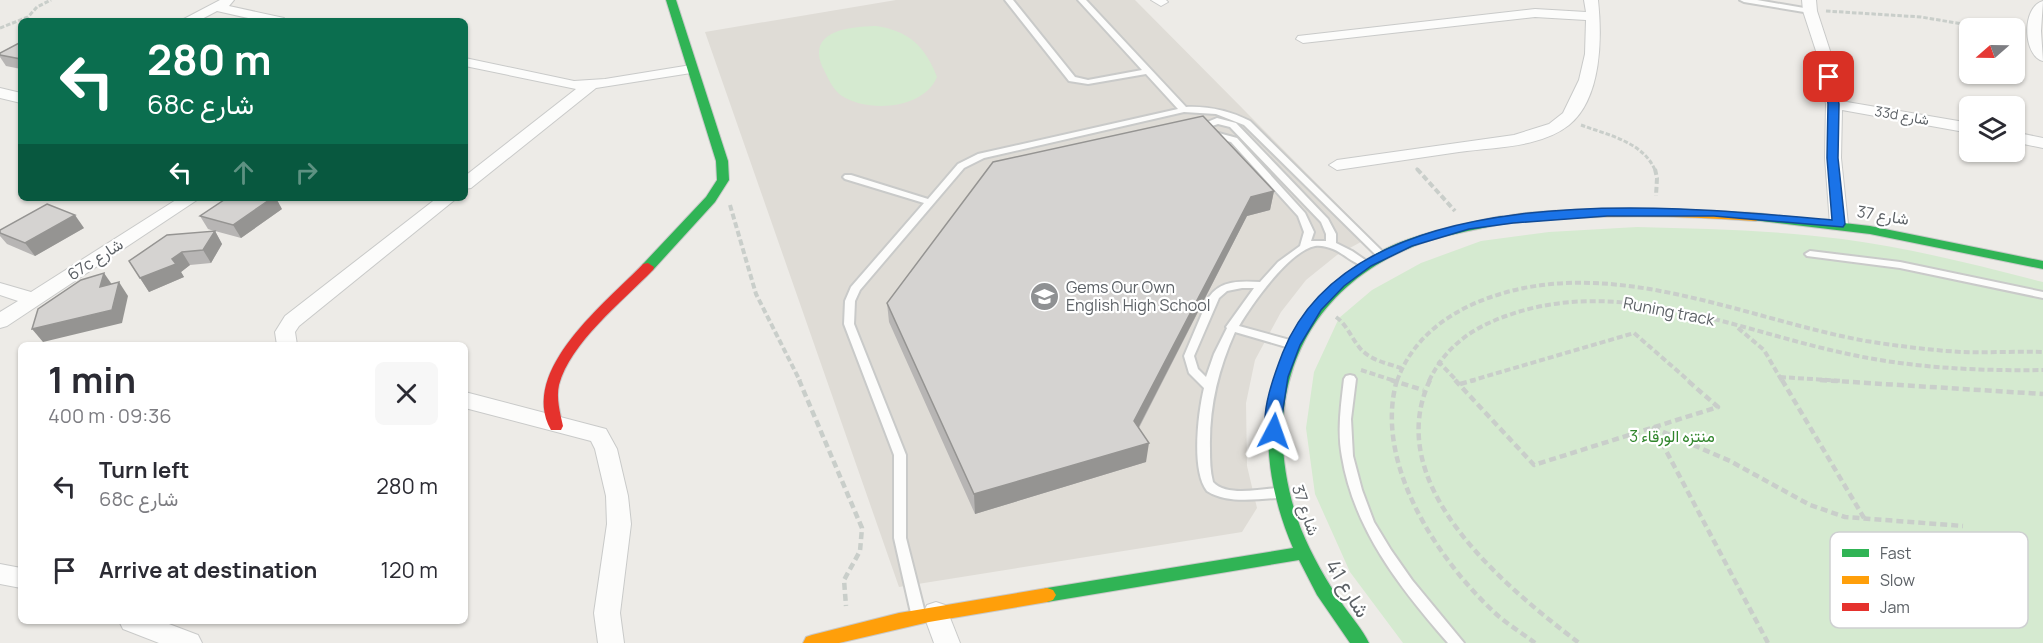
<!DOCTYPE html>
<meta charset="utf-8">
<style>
body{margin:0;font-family:Manrope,Vazirmatn,sans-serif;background:#f7f7f7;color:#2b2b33;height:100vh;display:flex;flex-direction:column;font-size:22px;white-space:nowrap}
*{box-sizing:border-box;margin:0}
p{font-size:20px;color:#7c7c81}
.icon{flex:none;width:33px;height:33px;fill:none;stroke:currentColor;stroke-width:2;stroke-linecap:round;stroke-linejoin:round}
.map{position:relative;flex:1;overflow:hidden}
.drawer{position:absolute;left:18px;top:342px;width:450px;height:282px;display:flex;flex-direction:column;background:#fff;border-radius:9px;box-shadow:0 2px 4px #0004}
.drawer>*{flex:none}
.banner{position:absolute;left:18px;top:18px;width:450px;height:183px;border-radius:9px;box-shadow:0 2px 4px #0004;background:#0b6e4f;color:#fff;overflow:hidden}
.needle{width:39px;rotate:250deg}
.fabs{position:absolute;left:1959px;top:18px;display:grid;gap:12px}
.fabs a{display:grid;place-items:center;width:66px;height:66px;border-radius:9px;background:#fff;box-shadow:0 2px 4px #0004;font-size:30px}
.pin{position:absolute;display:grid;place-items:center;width:51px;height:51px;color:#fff;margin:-26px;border-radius:12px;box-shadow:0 3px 9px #0006}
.me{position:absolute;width:66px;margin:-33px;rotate:4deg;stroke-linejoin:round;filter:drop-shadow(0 0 4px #0008)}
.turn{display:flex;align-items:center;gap:21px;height:126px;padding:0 30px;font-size:27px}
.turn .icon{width:78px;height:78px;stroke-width:2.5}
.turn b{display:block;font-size:42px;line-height:51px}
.lanes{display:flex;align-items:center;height:57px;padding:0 30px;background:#0003;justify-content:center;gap:30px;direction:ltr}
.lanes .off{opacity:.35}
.round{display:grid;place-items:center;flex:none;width:63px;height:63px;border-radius:9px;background:#f7f7f7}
.headline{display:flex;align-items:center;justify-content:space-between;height:102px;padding:0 30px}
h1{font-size:36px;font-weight:700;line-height:45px}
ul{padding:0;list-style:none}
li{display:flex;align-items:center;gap:18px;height:84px;padding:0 30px}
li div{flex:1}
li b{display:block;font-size:22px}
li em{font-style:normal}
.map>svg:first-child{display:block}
.education{fill:#dfdcd6}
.green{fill:#d5ead0}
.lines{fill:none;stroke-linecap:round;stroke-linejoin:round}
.lane-casing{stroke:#c9cac9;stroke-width:4}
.street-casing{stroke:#c9cac9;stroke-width:2}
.fast-casing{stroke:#c9c9c9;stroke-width:2}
.slow-casing{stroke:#c9c9c9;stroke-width:2}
.jam-casing{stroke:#c9c9c9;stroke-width:2}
.path-far2{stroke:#c9ceca;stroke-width:3;stroke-dasharray:4.5 2;stroke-linecap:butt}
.path-far1{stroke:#c9ceca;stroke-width:4;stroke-dasharray:6 3;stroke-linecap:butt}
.path{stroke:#c9ceca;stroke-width:4.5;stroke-dasharray:7 4;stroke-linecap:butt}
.lane{fill:#fcfcfb;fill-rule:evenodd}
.street{fill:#fcfcfb;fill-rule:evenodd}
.fast{fill:#30b455;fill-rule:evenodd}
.slow{fill:#ff9f0a;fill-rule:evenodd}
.jam{fill:#e5322d;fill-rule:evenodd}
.wall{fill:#b7b5b4}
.shaded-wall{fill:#959492}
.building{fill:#d5d3d1;stroke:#959492;stroke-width:1.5}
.route{fill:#1a73e8;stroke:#114b97;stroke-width:1.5}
.labels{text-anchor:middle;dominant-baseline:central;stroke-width:4.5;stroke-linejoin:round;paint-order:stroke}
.far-street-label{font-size:14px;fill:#5c6166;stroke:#fff}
.street-label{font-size:16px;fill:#5c6166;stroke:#fff}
.poi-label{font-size:16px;fill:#5c6166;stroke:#fff;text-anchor:start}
.park-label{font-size:16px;fill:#30852c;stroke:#fff}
.near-street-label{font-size:20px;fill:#5c6166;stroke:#fff}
.key{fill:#fff;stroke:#ced0d1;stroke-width:1.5}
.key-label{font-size:16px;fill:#5c6166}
</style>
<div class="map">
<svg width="2043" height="643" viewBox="0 0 2043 643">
<rect width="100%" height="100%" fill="#edebe7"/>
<polygon class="education" points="896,0 1135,0 1370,237 1337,255 1306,280 1281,312 1255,360 1246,403 1247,466 1257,508 1242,532 899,587 705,32"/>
<g class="green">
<path d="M876,26C909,31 925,46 937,77C924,109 869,113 842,96C833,90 829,80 824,70C805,31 847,27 876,26Z"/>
<path d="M1637,227C1705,229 1774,230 1842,239C1910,248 1977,265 2043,282V643H1403L1350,572L1315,494L1306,428L1314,372L1339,318L1372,290L1421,263L1481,241L1549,232Z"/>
</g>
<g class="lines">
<defs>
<g id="lane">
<path d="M1005,0H1013L1075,77L1088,80L1142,70L1078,0H1086L1186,107C1209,106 1230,111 1250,121L1386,255L1381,258L1378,257L1244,125L1216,114L1184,112L984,158L964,168L860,290L855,301L854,324L906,455V538L925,613L923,617L918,619L913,617L911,613L894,538V455L844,324L845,301L851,287L924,203L845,179L843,177L845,175H851L928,199L958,164L978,154L1178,109L1146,74L1088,84L1069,81Z"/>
<polygon points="1740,0 1757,0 1810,9 1814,11 1810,13 1744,2"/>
<path d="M1217,118L1236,123L1328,219L1336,234V243L1352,251L1371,264L1370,266C1357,268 1344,253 1333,249C1327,247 1321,245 1315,246C1289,251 1252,304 1239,326L1297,342L1298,345L1297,348L1293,349L1235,332C1218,370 1209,407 1210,449C1210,460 1210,471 1213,482C1227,497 1259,489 1278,488L1282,490L1284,493L1282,496L1278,498C1255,499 1227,504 1207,491C1191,471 1198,413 1204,388L1189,373L1184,356L1209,297C1221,280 1241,281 1260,282L1278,262L1300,246L1304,232L1298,216L1231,142L1207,136L1203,131L1205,123ZM1218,124L1230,127L1321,222L1326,234V241H1311L1314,232L1305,213L1237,138L1211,131L1212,126ZM1242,288H1254L1226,327L1227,328L1214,354L1206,377L1198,369L1194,356L1219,298L1227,291Z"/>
<polygon points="1810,251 1900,262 2043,292 2043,298 1900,268 1807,256 1805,254"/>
<path d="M1350,375L1354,376L1356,379L1351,419L1353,456L1362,490L1374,522L1391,550L1412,580L1464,643H1448C1401,589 1354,530 1342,457C1337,431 1341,405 1344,379L1346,376Z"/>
</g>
<g id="street">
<polygon points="220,0 234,0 229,6 284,18 286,21 261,21 217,11 198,21 180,21"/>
<polygon points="1151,0 1166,0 1168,2 1161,6"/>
<path d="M1584,0H1598C1602,37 1602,98 1569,125C1540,148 1494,147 1459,152C1418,158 1378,164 1337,170L1329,165L1337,160L1514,135L1549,124L1563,113L1579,80L1585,54L1586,20L1535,17L1303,43L1296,39L1298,36L1535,9L1586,12Z"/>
<polygon points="1802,0 1816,0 1817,11 1831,54 1841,101 1970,123 1970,133 1842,110 1841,158 1848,224 1845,228 1833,228 1830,224 1825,158 1826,104 1817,54 1803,11"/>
<path d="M2043,1L2041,31L2043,61C2023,56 2021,7 2043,1Z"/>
<polygon points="465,58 574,81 605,79 691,65 698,69 691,73 596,88 471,188 465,189 465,176 576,89 465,66"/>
<polygon points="0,88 21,93 21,103 0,98"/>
<polygon points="2014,132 2043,138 2043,148 2014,142"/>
<polygon points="179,198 200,198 7,326 0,328 0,312 18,301 0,295 0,283 31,292"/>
<polygon points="437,198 457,198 299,326 295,332 297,345 277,345 275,332 285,316"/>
<polygon points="465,392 606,429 617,449 628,496 631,524 620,613 624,643 598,643 594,613 607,524 606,496 595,449 591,441 465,408"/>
<polygon points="0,564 21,568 21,588 0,584"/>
<polygon points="936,602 945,605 960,643 934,643 923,613 927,605"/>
<polygon points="119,621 161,621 198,635 202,643 159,643 123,629"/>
</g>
<g id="fast">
<polygon points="666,0 676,0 728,161 729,180 715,202 653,270 648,271 642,267 643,264 706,197 717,180 716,161"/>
<polygon points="1756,213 1870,226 2043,261 2043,269 1870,234 1752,220 1750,217"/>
<path d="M1502,216L1508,220L1506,223C1472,231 1438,235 1405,250C1290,301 1258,416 1301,529C1312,556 1327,582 1343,605C1352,618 1363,630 1369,643H1350L1317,595L1299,560L1047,602L1041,600L1038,595L1041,590L1047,588L1293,548C1241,428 1269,300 1396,244C1430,230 1466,223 1502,216Z"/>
</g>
<g id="slow">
<path d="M1597,209H1660L1756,213L1762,217L1756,221C1671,215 1587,214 1502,224L1496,220C1507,211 1579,210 1597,209Z"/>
<polygon points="1047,588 1053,590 1056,595 1053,600 1047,602 929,622 839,643 803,643 806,637 812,635 899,613"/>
</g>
<path id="jam" d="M648,263L654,267L653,270C623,301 570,343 559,385C556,398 560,413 563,426L561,430H551C518,370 607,302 643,264Z"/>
</defs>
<use href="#lane" class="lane-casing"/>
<use href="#street" class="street-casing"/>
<use href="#fast" class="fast-casing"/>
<use href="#slow" class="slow-casing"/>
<use href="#jam" class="jam-casing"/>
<g class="path-far2">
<polyline points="1826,11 1921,17 1986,28"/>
<polyline points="0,28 28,17 37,7 51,0"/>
<path d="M1581,125C1608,135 1643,142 1655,170"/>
<polyline points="1416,168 1418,170"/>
</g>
<g class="path-far1">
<polyline points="1417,169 1455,211"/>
<polyline points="1655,169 1657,178 1656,196"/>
<polyline points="730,205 756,294 800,381"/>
<path d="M1336,317C1347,325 1351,337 1359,347C1369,360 1386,363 1401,368"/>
<polyline points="1738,328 1764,350 1782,381"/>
<polyline points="1438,361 1457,381"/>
<polyline points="1361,370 1395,381"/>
<polyline points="1780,377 1843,381"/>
<path d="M1397,381C1410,345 1437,321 1471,305C1599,247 1739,318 1866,341C1898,346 1929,350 1961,352C1988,353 2016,351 2043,352"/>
<path d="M1429,381C1445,347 1472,328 1506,316C1622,274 1739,332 1853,355C1915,368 1979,371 2043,370"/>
<polyline points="1470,381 1634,333 1689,381"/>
</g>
<g class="path">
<polyline points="799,380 862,528 860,551 844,580 846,606"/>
<polyline points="1391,380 1423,390"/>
<path d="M1397,380C1373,462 1437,559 1495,613C1507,624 1522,633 1535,643"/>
<path d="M1430,380C1380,486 1506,587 1579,643"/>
<polyline points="1455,380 1534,465 1718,407 1687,380"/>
<polyline points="1782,380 1864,518"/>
<polyline points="1820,380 2043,394"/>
<polyline points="1460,384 1475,380"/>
<polyline points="1768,643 1654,428 1730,461 1810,505 1845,517 1963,526"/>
</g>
<use href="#lane" class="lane"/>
<use href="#street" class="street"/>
<use href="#fast" class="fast"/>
<use href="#slow" class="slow"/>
<use href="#jam" class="jam"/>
</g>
<g class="wall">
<polygon points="21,42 21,69 6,66 0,57 0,53"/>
<polygon points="1274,191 1270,210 1247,216 1139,428 1146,462 975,514 889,322 887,303"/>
<polygon points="282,209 241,238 215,231 222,244 211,263 190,265 181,272 184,277 149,292 129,261 214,231 208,229 200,216"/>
<polygon points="84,228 35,256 7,244 0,236 0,230"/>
</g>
<g class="shaded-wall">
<polygon points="1274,191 1270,210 1247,216 1132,440 1134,421 1251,197"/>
<polygon points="272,198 276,198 282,209 241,238 233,225"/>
<polygon points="75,215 84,228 35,256 25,243"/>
<polygon points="215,231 222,244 211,263 203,250"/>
<polygon points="182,252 190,265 181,272 184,277 149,292 140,278 172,259"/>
<polygon points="104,273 113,286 100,287"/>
<polygon points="119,282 128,296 122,323 43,342 32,329"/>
<polygon points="1149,443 1146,462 975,514 974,494"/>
</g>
<g class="building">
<polygon points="21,42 21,59 0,55 0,53"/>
<polygon points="1203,116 1274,191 1251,197 1134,421 1149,443 974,494 887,303 993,162"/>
<polygon points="227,198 272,198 233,225 200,216"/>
<polygon points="47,204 75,215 25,243 0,233 0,230"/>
<polygon points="215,231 203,250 182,252 172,259 176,264 140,278 129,261 167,235"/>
<polygon points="104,273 100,287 119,282 112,310 32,329 38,309 81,280"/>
</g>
<path class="route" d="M1829,74L1834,77L1839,104L1838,158L1845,224L1843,227L1714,216H1607L1513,223L1469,229L1412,246L1371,266L1344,286L1321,310L1300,345L1288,377L1279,435H1268C1258,416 1276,370 1283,352C1355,172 1678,206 1832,220L1827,158L1828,104L1824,77Z"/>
<defs>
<symbol id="school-disc" viewBox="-11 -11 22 22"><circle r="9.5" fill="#8f9193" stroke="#fff"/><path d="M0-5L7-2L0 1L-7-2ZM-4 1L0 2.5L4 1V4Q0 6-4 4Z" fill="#fff"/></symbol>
</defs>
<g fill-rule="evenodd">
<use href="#school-disc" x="1028" y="280" width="33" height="33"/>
</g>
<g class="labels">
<g class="far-street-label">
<text transform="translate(1902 115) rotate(10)">33d شارع</text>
</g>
<g class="street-label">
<text transform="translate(1883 215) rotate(9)">شارع 37</text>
<text transform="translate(95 259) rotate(-33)">67c شارع</text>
<text transform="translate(1669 311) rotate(11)">Runing track</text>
<text transform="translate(1306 510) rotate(71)">شارع 37</text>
</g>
<g class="poi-label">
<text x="1066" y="287">Gems Our Own<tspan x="1066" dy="18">English High School</tspan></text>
</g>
<g class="park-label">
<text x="1672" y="436">منتزه الورقاء 3</text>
</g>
<g class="near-street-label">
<text transform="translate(1348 588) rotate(58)">شارع 41</text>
</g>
</g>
<rect x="1830" y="532" width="198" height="96" rx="9" class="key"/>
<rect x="1842" y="549" width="27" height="8" fill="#30b455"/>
<rect x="1842" y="576" width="27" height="8" fill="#ff9f0a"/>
<rect x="1842" y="603" width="27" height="8" fill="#e5322d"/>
<g class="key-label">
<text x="1880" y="559">Fast</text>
<text x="1880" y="586">Slow</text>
<text x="1880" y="613">Jam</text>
</g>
</svg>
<div class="fabs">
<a><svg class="needle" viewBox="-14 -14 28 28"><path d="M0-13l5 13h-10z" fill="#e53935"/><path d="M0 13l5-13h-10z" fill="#7c7c81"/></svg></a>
<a><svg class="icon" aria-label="layers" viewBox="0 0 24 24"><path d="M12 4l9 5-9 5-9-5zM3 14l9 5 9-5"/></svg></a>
</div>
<div class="pin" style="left:1829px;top:77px;background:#d93025"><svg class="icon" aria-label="arrive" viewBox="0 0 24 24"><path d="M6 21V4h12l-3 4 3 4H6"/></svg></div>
<svg class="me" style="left:1274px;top:431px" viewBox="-20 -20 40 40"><path d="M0-17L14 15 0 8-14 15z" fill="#1a73e8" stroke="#fff" stroke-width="4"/></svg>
<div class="banner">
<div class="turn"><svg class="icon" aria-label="left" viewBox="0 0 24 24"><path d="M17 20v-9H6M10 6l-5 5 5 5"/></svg><div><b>280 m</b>68c شارع</div></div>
<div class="lanes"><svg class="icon" aria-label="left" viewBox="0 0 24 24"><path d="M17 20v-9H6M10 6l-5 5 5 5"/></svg><svg class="icon off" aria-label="ahead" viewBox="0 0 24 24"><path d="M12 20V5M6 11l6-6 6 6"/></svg><svg class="icon off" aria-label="right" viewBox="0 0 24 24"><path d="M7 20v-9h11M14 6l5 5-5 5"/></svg></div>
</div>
<section class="drawer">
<div class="headline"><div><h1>1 min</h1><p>400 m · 09:36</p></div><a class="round"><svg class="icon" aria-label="close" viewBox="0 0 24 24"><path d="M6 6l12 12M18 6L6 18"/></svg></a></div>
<ul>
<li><svg class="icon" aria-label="left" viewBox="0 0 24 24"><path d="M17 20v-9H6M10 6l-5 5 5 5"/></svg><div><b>Turn left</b><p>68c شارع</p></div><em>280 m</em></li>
<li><svg class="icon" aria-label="arrive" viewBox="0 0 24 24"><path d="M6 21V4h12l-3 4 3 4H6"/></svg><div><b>Arrive at destination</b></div><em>120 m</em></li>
</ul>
</section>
</div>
